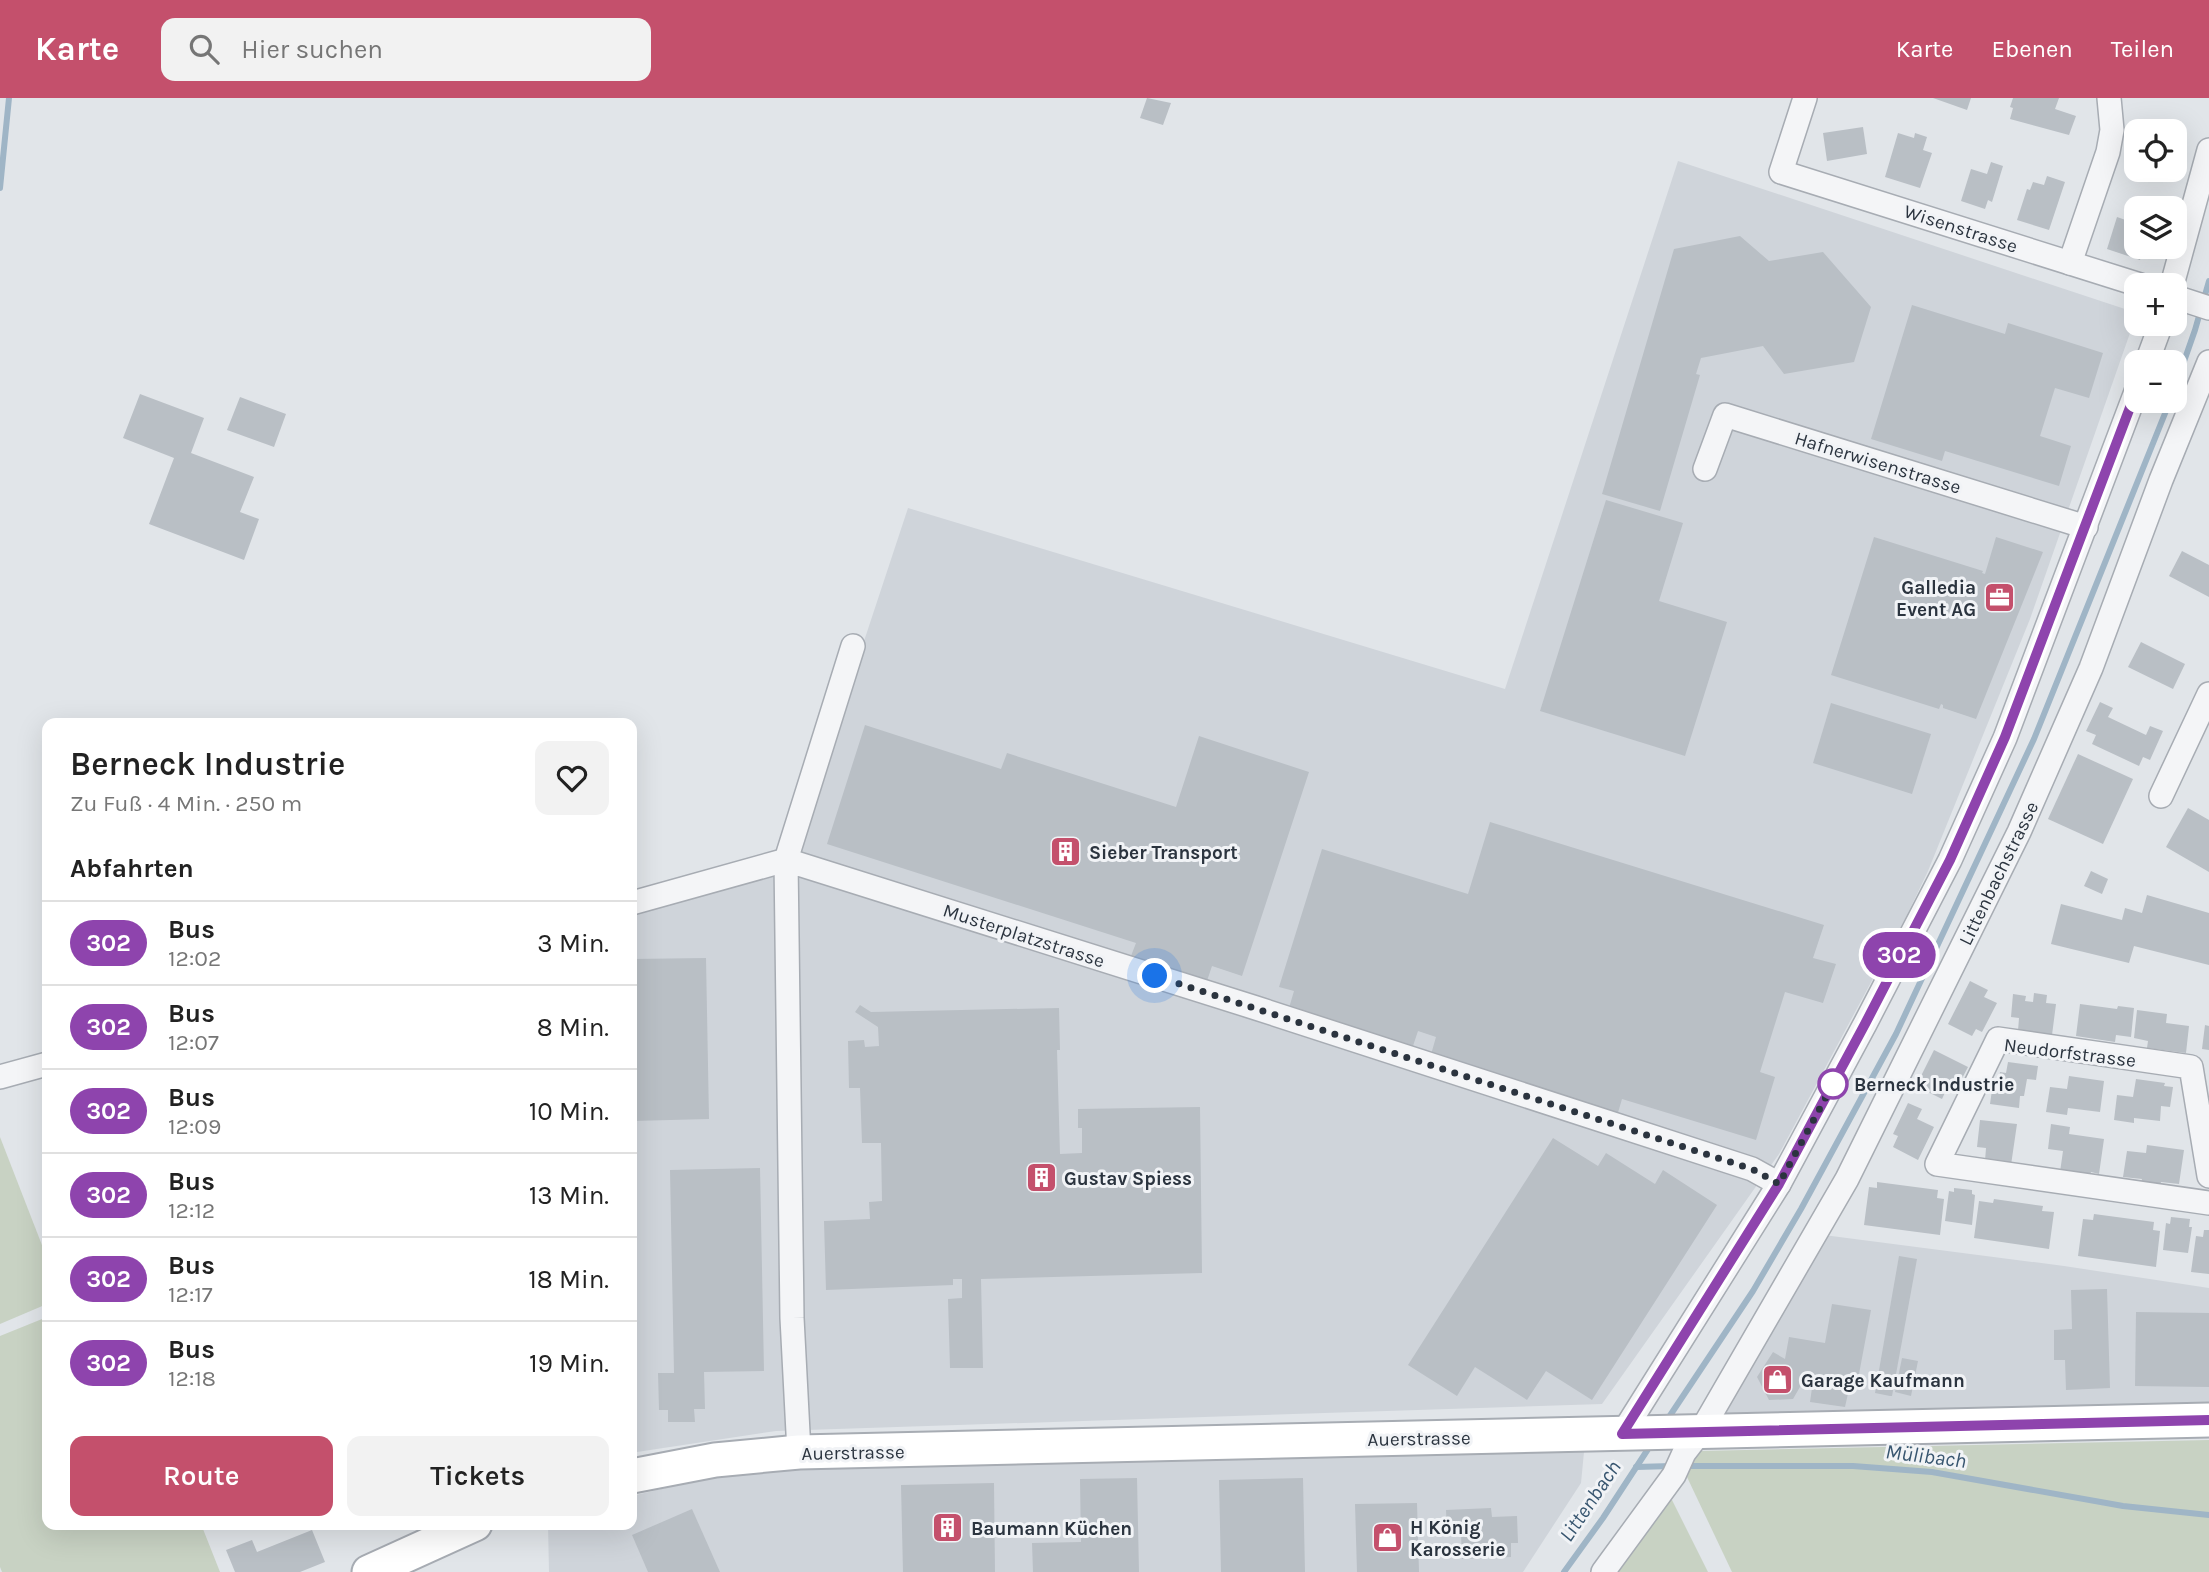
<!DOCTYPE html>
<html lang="de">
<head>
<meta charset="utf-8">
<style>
	body { margin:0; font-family:Karla,sans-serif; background:#f2f2f2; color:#222; height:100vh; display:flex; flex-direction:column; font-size:26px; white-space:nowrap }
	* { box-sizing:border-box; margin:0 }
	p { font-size:23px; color:#767676 }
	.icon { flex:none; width:38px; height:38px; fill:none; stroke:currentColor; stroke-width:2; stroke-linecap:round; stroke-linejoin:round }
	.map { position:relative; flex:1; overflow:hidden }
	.side { position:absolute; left:42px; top:620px; width:595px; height:812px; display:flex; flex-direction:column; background:#fff; border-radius:14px; box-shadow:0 7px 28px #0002 }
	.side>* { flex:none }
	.badge { padding:0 14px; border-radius:23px; font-size:24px; line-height:46px }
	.buttons { position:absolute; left:2124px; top:21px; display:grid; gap:14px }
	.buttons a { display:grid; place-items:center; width:63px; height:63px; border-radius:14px; background:#fff; box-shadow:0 7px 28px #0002; font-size:35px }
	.you { position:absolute; width:35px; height:35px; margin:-18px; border:5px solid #fff; border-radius:50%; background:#1a73e8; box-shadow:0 0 0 10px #1a73e833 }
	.map>.badge { position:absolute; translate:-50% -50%; box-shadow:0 0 0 4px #fff }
	h2 { padding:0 28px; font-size:26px; line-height:63px }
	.round { display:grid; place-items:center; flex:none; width:74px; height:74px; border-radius:14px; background:#f2f2f2 }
	.overview { display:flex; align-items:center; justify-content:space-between; height:119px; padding:0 28px }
	h1 { font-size:33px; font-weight:600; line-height:52px }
	.primary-button { display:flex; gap:14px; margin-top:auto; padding:14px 28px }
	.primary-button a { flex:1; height:80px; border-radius:14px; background:#c4506c; color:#fff; font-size:28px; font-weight:600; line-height:80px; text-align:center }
	.primary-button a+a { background:#f2f2f2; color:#222 }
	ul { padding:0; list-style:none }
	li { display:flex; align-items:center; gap:21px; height:84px; padding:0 28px; border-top:2px solid #e0e0e0 }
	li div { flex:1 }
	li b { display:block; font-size:26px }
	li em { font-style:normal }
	li .badge { min-width:77px; font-weight:700; text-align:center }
	header { display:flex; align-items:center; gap:42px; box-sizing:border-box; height:98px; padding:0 35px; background:#c4506c; color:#fff }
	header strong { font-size:33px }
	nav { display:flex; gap:38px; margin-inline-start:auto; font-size:24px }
	.search { width:490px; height:63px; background:#f2f2f2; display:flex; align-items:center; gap:18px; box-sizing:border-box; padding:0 24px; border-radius:14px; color:#767676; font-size:26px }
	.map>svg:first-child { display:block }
	.built { fill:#cfd4da }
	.green { fill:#c8d2c3 }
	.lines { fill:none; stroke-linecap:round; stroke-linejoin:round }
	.stream { stroke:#9fb5c6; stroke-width:6 }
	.building { fill:#b9bfc5 }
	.minor-casing { stroke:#a7acb3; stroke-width:26 }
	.secondary-casing { stroke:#a7acb3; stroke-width:37 }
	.minor { stroke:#f4f5f7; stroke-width:23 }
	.secondary { stroke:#fff; stroke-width:33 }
	.line-casing { stroke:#fff; stroke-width:16 }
	.line { stroke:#8e44ad; stroke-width:10 }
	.walk { stroke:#2b343f; stroke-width:7; stroke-dasharray:0 12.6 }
	.stop-dot { fill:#fff; stroke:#8e44ad; stroke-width:3.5 }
	.labels { text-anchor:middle; stroke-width:6; stroke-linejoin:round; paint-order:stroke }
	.street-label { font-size:19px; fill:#2b343f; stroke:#f1f3f6 }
	.poi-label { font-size:19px; font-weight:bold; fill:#2b343f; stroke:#f1f3f6; text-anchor:start }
	.stop-label { font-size:19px; font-weight:bold; fill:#2b343f; stroke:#f1f3f6; text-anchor:start }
	.water-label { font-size:21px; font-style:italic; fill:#385670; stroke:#f1f3f6 }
</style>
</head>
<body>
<header>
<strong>Karte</strong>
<div class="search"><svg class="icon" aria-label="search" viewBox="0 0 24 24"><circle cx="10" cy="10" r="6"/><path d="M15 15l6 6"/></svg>Hier suchen</div>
<nav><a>Karte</a><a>Ebenen</a><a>Teilen</a></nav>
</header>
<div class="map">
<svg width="2209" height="1474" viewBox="0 0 2209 1474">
	<rect width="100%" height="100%" fill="#e1e5e9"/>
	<g class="built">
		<path d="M1678,63l459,152 -107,306 -102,252 -21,44 -128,239 -177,250 -826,27 -139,21 -5,-133v-410l158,-44 118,-357 597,181z"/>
		<path d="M1816,1136l248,32 145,22v132l-508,11z"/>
		<path d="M1584,1354l-3,31 -58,89h-974l-1,-48h84v-28l71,-17 99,-10h62l63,-4z"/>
	</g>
	<g class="green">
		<path d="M0,1039l47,121v46l-47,20z"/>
		<path d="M47,1219v207h154l19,48h-218l-2,-5v-231z"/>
		<path d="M2209,1342v132h-477l-45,-95 12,-26z"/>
		<path d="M1670,1398l38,76h-95z"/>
	</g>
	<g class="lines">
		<g class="stream">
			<path d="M0,90l9,-90"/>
			<path d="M2175,289l20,-57 14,-49"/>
			<path d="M1665,1325l88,-132 48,-82 95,-175 138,-295 136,-338"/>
			<path d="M1683,1368h170l79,6 191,34 86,9"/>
			<path d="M1636,1369l36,-1"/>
			<path d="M1564,1474l39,-54 49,-75"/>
		</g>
	</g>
	<g class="building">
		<path d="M1147,0l24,5 -8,22 -23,-7z"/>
		<path d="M1933,0h38l-4,12z"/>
		<path d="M2013,0h46l-4,11 21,7 -7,19 -59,-16 3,-11 -3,-1z"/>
		<path d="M2146,24l27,9h-30z"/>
		<path d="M1863,29l4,27 -40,7 -4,-28z"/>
		<path d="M1898,35l16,5 1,-5 12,4 -4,13 9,3 -12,35 -35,-11z"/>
		<path d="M1991,64l12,4 -11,36 -4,-2 -3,9 -24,-8 10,-32 16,5z"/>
		<path d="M2047,78l18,6 -16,48 -32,-10 10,-31 3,1 3,-8 11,3z"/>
		<path d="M2117,119l20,7v23h7l-4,13 -33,-11z"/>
		<path d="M1740,138l29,25 54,-9 48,55 -17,55 -70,12 -21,-28 -62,12 -5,16 4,1 -40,136 -58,-17 72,-245z"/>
		<path d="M1912,207l93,29 3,-11 95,30 -14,45 -34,-10 -15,48 31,10 -12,40 -114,-35 -3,10 -71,-22z"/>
		<path d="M140,296l64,24 -13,35 63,24 -14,35 19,7 -15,41 -95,-36 25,-66 -51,-20z"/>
		<path d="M240,299l46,17 -12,33 -47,-17z"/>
		<path d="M1606,402l77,23 -24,78 68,21 -42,134 -145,-45z"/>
		<path d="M1874,439l109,34 -1,2 3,1 11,-37 47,15 -67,167 -33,-11v-3l-2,-1 -2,5 -108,-34z"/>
		<path d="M2182,453l27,14v32l-40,-21z"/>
		<path d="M2141,544l44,22 -12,25 -45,-22z"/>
		<path d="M2100,604l13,6 -5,9 38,18 4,-9 13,5 -13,29 -7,-3 -4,9 -47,-22 4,-9 -10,-4z"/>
		<path d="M1831,605l100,31 -19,60 -99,-31z"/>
		<path d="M865,627l136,44 6,-16 169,54 23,-71 110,36 -67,204 -30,-10 -5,15 -76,-25 5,-13 -309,-99z"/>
		<path d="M2078,656l55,25 -30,65 -55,-25z"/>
		<path d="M2188,710l21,12v52l-43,-25z"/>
		<path d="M1490,724l334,103 -11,33 23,6 -13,39 -38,-11 -25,80 15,5 -19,63 -134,-41 -5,17 -187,-58 6,-21 -18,-6 -5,15 -124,-38 5,-17 -15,-4 43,-138 146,45z"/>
		<path d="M2091,773l17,8 -6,15 -18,-8z"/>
		<path d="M2147,797l62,18v52l-75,-19 -5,17 -78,-19 10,-40 61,16 3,-12 17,5z"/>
		<path d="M706,860l3,161 -77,2v-162z"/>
		<path d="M1970,883l18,9 -4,7 13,6 -15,29 -6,-3 -4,7 -24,-12z"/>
		<path d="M2034,895l13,2 -1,8 10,1 -4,31 -34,-4 1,-13 -8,-1 2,-23 13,2 -1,5 8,1z"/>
		<path d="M2080,906l37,5 1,-3 16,2 -3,29 -15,-2 -1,7 -39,-6z"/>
		<path d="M860,907l11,7 188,-4 1,42h-3l3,104 22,-1v-25h-4v-19l122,-2 2,166 -221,6 2,89h-33l-2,-69 14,-1v-19h-9v6l-127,5 -2,-69 46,-2 -1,-17 13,-1 -1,-58h-19l-2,-55h-11l-1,-47 16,-1 1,7 14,-1 -1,-19 -23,-15z"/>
		<path d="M2137,912l30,4 -1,9 23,3 -3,27 -39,-5 1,-7 -14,-3z"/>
		<path d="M2205,927l4,1v24l-7,-1z"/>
		<path d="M1934,952l34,17 -12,23 -8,-4 -6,13 -26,-13z"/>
		<path d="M2008,964l30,4 -2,14 -9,-1 -3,17h-4l-1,12 -29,-4 3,-21 5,1 2,-12 6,1z"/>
		<path d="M2069,978l35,5 -4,31 -32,-4 -1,7 -21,-3 4,-25 17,2z"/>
		<path d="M2136,981l29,4 -1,3 9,1 -3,20 -9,-1 -1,15 -26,-3v5l-20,-3 3,-25 16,2z"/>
		<path d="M1908,1005l14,6 -5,10 17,8 -16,33 -25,-13 5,-11 -5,-2z"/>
		<path d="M1980,1022l37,4 -6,41 -26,-4 1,-13 -9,-1z"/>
		<path d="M2051,1026l19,3 -1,7 35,5 -5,35 -8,-2 -1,4 -30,-4 3,-21 -15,-2z"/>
		<path d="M1553,1040l45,28 8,-13 49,31 8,-14 54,35 -125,195 -46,-29 -19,29 -52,-33 -18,29 -49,-31z"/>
		<path d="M2147,1047l37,5 -5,34 -18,-2 -1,4 -19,-3 1,-4 -19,-2 4,-26 19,2z"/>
		<path d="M760,1070l4,203 -60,1 1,37h-11l1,13h-27v-12h-9l-1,-37h16l-4,-203z"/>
		<path d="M1877,1084l61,8 -1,8 7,1 -4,36 -76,-10 5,-38 8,1z"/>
		<path d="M1954,1090l18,2v4l3,1 -3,30 -27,-4 4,-30 5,1z"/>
		<path d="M1994,1101l49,7 -1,5 12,1 -5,37 -75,-11 5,-37 14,2z"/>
		<path d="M2094,1116l60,8 -1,8 7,1 -4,36 -78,-11 5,-37 10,1z"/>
		<path d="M2171,1119l19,2 -1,8h3l-4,26 -25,-3 3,-27 4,1z"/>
		<path d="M2204,1132h5v44l-18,-2 5,-36 7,1z"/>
		<path d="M1899,1158l18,3 -25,137h-2l-15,-3z"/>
		<path d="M2107,1191l3,99 -44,2 -1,-30h-11v-30l18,-1 -1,-39z"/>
		<path d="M1832,1206l39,6 -15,80 -7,-1 -4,18 -35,-5 3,-21 -9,-1 -11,19 -24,1 -12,-23 16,-25 12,7 4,-22 36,6z"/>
		<path d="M2136,1214l73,1v74l-74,-1z"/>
		<path d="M1902,1260l16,3 -7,35 -16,-4z"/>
		<path d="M1137,1380l2,94h-106l-1,-29 49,-1 -1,-63z"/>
		<path d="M1303,1380l2,94h-84l-2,-92z"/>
		<path d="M994,1385l1,89h-92l-2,-87z"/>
		<path d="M1417,1405l2,69h-62l-2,-68z"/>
		<path d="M1491,1410l1,9 25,-1 1,27h-7v14l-49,2 -1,-26h-14l-1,-23z"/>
		<path d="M692,1411l28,63h-72l-16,-37z"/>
		<path d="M312,1432l13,32 -25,10h-65l-9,-22 26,-10 5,12z"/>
	</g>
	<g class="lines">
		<defs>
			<g id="minor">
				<path d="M1805,0l-24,74 359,113"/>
				<path d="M2070,165l38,-111 4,-22 -3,-32"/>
				<path d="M2172,187l37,-135"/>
				<path d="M2175,199l34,11"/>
				<path d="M2147,264l14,-38"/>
				<path d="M1705,371l20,-54 361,112"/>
				<path d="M2161,698l48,-102"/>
				<path d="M632,805l154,-43 67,-214"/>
				<path d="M0,979l47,-13"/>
				<path d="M2209,1078l-18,-109 -193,-28 -61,125 272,39"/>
				<path d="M1622,1336l157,-250 86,-160 85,-164 55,-122 132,-349"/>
				<path d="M799,1354l-7,-134 -6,-458 470,148 496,161 27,15"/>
				<path d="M1603,1474l71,-97 10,-22 17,-22 146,-252 172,-347 72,-164 70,-188 48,-118"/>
			</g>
			<g id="secondary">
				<path d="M632,1378l83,-16 84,-8 1410,-32"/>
				<path d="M369,1474l106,-48"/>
			</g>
		</defs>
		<use href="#minor" class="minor-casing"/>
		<use href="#secondary" class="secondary-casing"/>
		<use href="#minor" class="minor"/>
		<use href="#secondary" class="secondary"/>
	</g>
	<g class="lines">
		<defs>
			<path id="line" d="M2137,291l-132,348 -55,123 -85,164 -86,160 -157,250 587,-14"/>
		</defs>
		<use href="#line" class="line-casing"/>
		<use href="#line" class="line"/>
		<path class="walk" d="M1155,878l597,193 27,15 54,-100"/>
	</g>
	<defs>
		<symbol id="office-square" viewBox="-11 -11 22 22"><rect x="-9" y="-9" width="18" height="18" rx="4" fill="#c4506c" stroke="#f1f3f6"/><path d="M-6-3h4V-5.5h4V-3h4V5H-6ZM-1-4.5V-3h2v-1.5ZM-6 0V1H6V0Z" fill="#fff"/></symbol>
		<symbol id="building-square" viewBox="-11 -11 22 22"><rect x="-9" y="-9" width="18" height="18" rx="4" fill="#c4506c" stroke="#f1f3f6"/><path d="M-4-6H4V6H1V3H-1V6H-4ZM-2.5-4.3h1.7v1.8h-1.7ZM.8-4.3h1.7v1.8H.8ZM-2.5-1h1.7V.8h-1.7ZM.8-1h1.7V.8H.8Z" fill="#fff"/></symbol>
		<symbol id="shop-square" viewBox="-11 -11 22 22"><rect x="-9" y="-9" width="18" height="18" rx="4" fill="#c4506c" stroke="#f1f3f6"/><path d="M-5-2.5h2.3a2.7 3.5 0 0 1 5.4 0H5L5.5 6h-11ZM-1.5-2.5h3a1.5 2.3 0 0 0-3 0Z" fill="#fff"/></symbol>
	</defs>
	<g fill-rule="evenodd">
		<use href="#office-square" x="1982" y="482" width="35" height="35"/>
		<use href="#building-square" x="1048" y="736" width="35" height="35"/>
		<use href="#building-square" x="1024" y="1062" width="35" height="35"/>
		<use href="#shop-square" x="1760" y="1264" width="35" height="35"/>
		<use href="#building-square" x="930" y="1412" width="35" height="35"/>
		<use href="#shop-square" x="1370" y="1422" width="35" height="35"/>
	</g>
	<circle class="stop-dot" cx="1833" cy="986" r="14"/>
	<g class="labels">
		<g class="street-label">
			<text transform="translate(1961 130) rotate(18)" y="7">Wisenstrasse</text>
			<text transform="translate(1878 364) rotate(17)" y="7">Hafnerwisenstrasse</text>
			<text transform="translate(1998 775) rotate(-64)" y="7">Littenbachstrasse</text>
			<text transform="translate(1024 837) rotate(18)" y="7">Musterplatzstrasse</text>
			<text transform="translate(2070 954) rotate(7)" y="7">Neudorfstrasse</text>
			<text transform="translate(1419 1340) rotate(-1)" y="7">Auerstrasse</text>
			<text transform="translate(853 1354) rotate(-1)" y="7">Auerstrasse</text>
		</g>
		<g class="poi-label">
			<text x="1976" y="496" text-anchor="end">Galledia<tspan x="1976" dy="22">Event AG</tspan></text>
			<text x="1089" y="761">Sieber Transport</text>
			<text x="1064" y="1087">Gustav Spiess</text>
			<text x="1801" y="1289">Garage Kaufmann</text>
			<text x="1410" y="1436">H König<tspan x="1410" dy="22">Karosserie</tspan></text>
			<text x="971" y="1437">Baumann Küchen</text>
		</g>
		<g class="stop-label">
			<text x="1854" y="993">Berneck Industrie</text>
		</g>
		<g class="water-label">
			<text transform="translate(1926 1358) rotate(7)" y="7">Mülibach</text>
			<text transform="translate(1590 1403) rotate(-56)" y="7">Littenbach</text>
		</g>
	</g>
</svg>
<div class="buttons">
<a><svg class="icon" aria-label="locate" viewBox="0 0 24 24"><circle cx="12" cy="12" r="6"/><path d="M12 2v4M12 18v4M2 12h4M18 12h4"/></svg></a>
<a><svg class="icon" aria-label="layers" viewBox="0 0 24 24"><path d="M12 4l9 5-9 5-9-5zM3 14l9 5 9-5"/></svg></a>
<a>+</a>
<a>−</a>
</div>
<div class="you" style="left:1155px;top:878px"></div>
<b class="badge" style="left:1899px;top:857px;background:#8e44ad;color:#fff">302</b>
<section class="side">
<div class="overview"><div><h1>Berneck Industrie</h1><p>Zu Fuß · 4 Min. · 250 m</p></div><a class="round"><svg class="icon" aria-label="heart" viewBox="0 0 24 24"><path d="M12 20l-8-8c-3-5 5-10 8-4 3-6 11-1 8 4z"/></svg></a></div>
<h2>Abfahrten</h2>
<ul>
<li><span class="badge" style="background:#8e44ad;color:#fff">302</span><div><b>Bus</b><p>12:02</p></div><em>3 Min.</em></li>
<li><span class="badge" style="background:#8e44ad;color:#fff">302</span><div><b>Bus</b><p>12:07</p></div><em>8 Min.</em></li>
<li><span class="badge" style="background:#8e44ad;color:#fff">302</span><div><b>Bus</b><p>12:09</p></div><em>10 Min.</em></li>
<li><span class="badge" style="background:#8e44ad;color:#fff">302</span><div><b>Bus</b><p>12:12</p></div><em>13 Min.</em></li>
<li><span class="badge" style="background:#8e44ad;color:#fff">302</span><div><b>Bus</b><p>12:17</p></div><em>18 Min.</em></li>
<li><span class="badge" style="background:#8e44ad;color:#fff">302</span><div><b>Bus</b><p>12:18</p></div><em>19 Min.</em></li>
</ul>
<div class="primary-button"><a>Route</a><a>Tickets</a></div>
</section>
</div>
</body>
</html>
